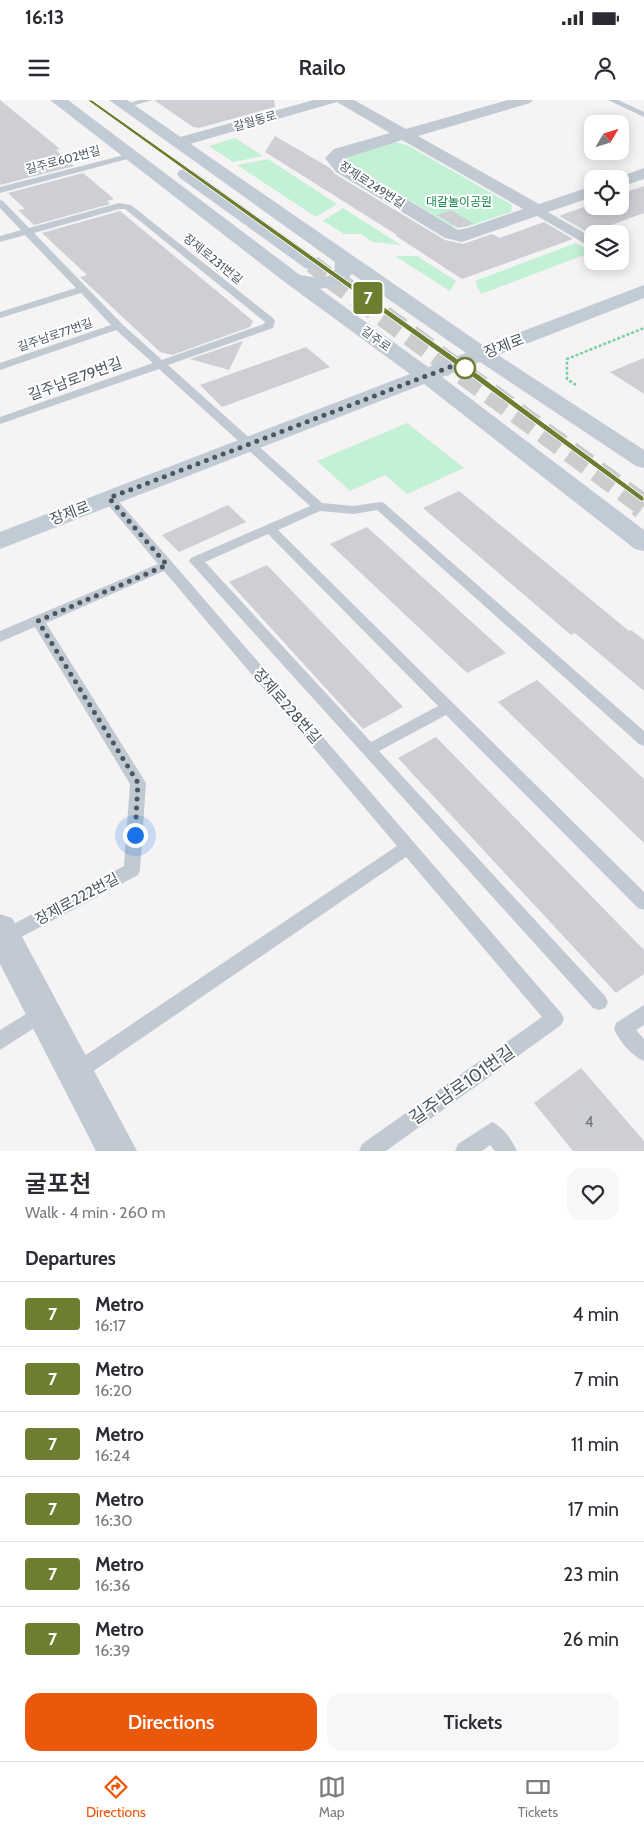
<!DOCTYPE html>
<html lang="en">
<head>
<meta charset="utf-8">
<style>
	body { margin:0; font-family:Cabin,"Noto Sans KR",sans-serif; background:#f7f7f7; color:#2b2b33; height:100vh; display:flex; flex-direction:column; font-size:19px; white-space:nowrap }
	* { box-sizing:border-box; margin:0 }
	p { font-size:16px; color:#7c7c81 }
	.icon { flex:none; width:28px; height:28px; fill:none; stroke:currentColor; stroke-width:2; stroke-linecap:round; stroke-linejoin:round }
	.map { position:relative; height:1051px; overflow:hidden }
	.details { display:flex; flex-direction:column; background:#fff; flex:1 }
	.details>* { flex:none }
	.badge { padding:0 10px; border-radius:4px; font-size:18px; line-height:32px }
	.needle { width:32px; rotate:52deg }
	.controls { position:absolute; left:584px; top:15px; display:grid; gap:10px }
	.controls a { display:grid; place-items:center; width:45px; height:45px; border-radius:10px; background:#fff; box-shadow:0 2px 12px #0003; font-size:25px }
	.you { position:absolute; width:25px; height:25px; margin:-12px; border:4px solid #fff; border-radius:50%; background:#1a73e8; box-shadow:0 0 0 8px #1a73e833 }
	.map>.badge { position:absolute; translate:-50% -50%; box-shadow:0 0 0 2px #fff }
	h2 { padding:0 25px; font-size:19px; line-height:45px }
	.round { display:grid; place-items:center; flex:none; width:52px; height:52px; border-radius:15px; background:#f7f7f7 }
	.head { display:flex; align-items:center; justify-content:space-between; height:85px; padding:0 25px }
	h1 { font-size:24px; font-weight:600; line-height:38px }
	.action { display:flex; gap:10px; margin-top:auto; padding:10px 25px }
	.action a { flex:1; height:58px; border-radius:15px; background:#ea580c; color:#fff; font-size:20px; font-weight:600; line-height:58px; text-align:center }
	.action a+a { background:#f7f7f7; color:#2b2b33 }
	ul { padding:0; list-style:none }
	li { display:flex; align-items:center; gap:15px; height:65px; padding:0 25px; border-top:1px solid #e1e1e2 }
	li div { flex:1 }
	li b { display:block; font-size:19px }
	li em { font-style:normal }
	li .badge { min-width:55px; font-weight:700; text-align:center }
	.status { display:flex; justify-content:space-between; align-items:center; height:35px; padding:0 25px; background:#fff; direction:ltr }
	.status svg { height:14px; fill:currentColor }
	header { display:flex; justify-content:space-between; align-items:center; height:65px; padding:0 25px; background:#fff; font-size:22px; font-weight:600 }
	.menu { display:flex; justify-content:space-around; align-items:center; height:70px; border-top:1px solid #e1e1e2; background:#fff; font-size:14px; color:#7c7c81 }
	.menu a { display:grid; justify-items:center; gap:2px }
	.menu .current { color:#ea580c }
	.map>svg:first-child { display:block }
	.green { fill:#c3f1d5 }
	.building { fill:#cdcfd5 }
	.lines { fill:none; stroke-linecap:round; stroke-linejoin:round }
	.secondary-tunnel-far2 { stroke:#caccce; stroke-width:18; stroke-dasharray:18 9; stroke-linecap:butt }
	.secondary-tunnel-far1 { stroke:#caccce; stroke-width:22; stroke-dasharray:22 11; stroke-linecap:butt }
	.secondary-tunnel { stroke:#caccce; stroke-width:28; stroke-dasharray:28 14; stroke-linecap:butt }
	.path { stroke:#7ad0a6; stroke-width:2.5; stroke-dasharray:3 2; stroke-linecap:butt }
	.service { fill:#c1cad2; fill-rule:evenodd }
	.pedestrian { fill:#c1cad2; fill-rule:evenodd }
	.minor { fill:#c1cad2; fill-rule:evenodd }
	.secondary { fill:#c1cbd6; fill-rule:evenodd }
	.line { fill:#6e7e31; stroke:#fff }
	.walk { stroke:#4a5661; stroke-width:5; stroke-dasharray:0 9 }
	.stop-dot { fill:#fff; stroke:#6e7e31; stroke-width:2.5 }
	.labels { text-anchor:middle; stroke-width:4; stroke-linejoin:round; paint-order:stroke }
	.far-street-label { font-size:12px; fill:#4a5661; stroke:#fff }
	.far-park-label { font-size:12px; fill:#17864f; stroke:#fff }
	.street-label { font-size:15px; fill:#4a5661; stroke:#fff }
	.near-number-label { font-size:15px; fill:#6b747e }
	.near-street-label { font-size:18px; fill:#4a5661; stroke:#fff }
</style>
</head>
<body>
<div class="status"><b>16:13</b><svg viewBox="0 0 49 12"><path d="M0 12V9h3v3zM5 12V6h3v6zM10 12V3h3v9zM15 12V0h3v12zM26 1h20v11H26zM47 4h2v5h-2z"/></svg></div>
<header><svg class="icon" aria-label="menu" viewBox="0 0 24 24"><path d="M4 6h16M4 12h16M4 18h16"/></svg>Railo<svg class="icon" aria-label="person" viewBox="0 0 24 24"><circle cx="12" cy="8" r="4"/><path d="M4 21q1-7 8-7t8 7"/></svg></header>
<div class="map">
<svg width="644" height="1051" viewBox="0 0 644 1051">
	<rect width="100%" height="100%" fill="#f5f3f3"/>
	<g class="green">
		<path d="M235,38l28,18 -30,6 -24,-16z"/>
		<path d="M394,42l13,3 105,60 -1,7 -45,15 -14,-1 -106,-65 5,-7z"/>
		<path d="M268,59l69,45 -21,13 -79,-52z"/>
		<path d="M343,108l58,37 -28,-3 -12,-8h-17l-21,-13z"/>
		<path d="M576,143l16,9 -111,42 -6,-13z"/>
		<path d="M395,156h22l39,25 -6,10z"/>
		<path d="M407,323l57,45 -57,26 -22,-19 -35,16 -33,-30z"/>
	</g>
	<g class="building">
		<path d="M0,0l60,49 -4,1 18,16 -74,19z"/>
		<path d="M154,0h120l1,7 -76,21 -6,-1z"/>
		<path d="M275,36l55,32 5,6 110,66 18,4 29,-10 8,4 44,-16 29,17 -111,40 -66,-43 1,-1 -132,-83z"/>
		<path d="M83,73l31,26 -7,2 3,3 -76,21 -16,-15 7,-1 -17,-16z"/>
		<path d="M644,86v27l-55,20 -30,-17 33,-12v2h28v-12z"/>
		<path d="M451,110l23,14 -16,4 -21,-13z"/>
		<path d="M120,111l133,110 -3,6 -78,28 -12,-3 -80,-75 7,-2 -45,-42z"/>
		<path d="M243,241l-14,29 -39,-11z"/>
		<path d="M306,247l24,20 -108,40 -22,-22z"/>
		<path d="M644,258v36l-34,-22z"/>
		<path d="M459,391l170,140 2,-1 13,10v51l-69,-58 -4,2 -148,-127z"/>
		<path d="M228,405l18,17 -67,30 -17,-17z"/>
		<path d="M367,427l139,126 -39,20 -137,-129z"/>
		<path d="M267,465l136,142 -40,22 -134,-147z"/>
		<path d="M537,580l107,99v64l-146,-141z"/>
		<path d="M436,637l208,213v24l-28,19 -218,-235z"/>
		<path d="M581,968l63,73v10h-71l-39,-48z"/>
	</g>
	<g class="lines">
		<path class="secondary-tunnel-far2" d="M312,164l20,15"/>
		<path class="secondary-tunnel-far1" d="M330,177l312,227"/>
		<path class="secondary-tunnel" d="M640,403l4,3"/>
		<path class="path" d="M576,285l-9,-6v-20l77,-31"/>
		<g class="service">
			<path d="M139,0h13l-27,8 -4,-2z"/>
			<path d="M608,0h10l26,12v5z"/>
			<path d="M132,53h3v4l-135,36v-6z"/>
			<path d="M0,100l3,1 26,27 90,-25 12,2 143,114 1,2 -2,7 -105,37 154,138 32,3 26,-4 4,1 260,228v15l-5,-2 -262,-234 -23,4 -34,-3 -42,19 366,362v18l-6,-2 -192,-193 -67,36 226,245 3,6 -3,6 -6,2 -6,-2 -404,-447 2,-3 119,-52 -151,-137 -159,55v-7l153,-54 -37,-33 -116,40v-7l111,-38 -30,-32 -81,25v-6l76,-24 -51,-53 -25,7v-6l21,-6 -21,-22zM119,109h6l140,113 -1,2 -102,36 -40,-36 -88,-91zM268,434l170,172 -67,36 -166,-180z"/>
			<path d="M109,394l4,1 59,67 389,451 3,6 -3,6 -175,126h-27l3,-7 180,-127 -136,-160 -324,222 -7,3 -7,-3 -2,-6 2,-6 329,-221 -233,-275 -118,52 100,160 -6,87 -2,5 -128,68 -6,3 -4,-2v-13l124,-65 6,-82 -95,-157 -35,15v-11l158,-67 -53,-63 -2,-3z"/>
			<path d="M44,903l6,3 3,6 -3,6 -50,32v-20z"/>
			<path d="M644,905v20l-8,5 8,9v22c-12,-5 -25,-20 -30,-32l2,-6z"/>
			<path d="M492,1022c11,5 20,18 25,29h-22l-5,-6 -8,6h-27l3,-7z"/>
		</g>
		<path class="pedestrian" d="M537,106l55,31v9l-5,-1 -55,-32 -2,-3z"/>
		<g class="minor">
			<path d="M314,0h40l52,29 102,-29h25l-3,3 -112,33 121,68 53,-18v11l-130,45 -17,-4 -109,-66 -11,-14 9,-9 56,-16 -53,-31 -158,45 -6,-2 -2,-3 2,-3zM402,40l121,69 -55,19 -10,2 -110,-66 -5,-5z"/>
			<path d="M644,68v11l-24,8v-8h-6z"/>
			<path d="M0,814l12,4 125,233h-41l-96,-187z"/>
		</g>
		<g class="secondary">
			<path d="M50,0h18l232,175c11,2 24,5 34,-2l1,-11 -226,-162h18l357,246 160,-61v13l-146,57 146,95v18l-8,-2 -156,-104 -38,15 202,153v21l-9,-2 -211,-165 -424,165v-17l410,-158 -124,-91zM352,174l114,79 -38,14 -108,-78 23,-5z"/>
			<path d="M186,69l6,1 127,90 3,4 -3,4 -7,2 -7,-2 -125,-90 -3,-4 3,-4z"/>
		</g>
	</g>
	<path class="line" d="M87,0h5l374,265 178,132v4h-3l-181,-133z"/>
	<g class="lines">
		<path class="walk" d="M135,735l3,-52 -100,-162 129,-56 -58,-67 359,-138 -3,8"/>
	</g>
	<circle class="stop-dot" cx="465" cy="268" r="10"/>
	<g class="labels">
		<g class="far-street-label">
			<text transform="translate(255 21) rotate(-16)" y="4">갈월동로</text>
			<text transform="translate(63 60) rotate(-15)" y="4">길주로602번길</text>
			<text transform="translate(372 85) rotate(33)" y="4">장제로249번길</text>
			<text transform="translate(213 159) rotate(39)" y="4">장제로231번길</text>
			<text transform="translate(55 235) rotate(-19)" y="4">길주남로77번길</text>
			<text transform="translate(376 239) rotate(36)" y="4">길주로</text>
		</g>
		<g class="far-park-label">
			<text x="459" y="106">대갈놀이공원</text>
		</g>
		<g class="street-label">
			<text transform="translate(504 246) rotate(-21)" y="5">장제로</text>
			<text transform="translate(75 279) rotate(-20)" y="5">길주남로79번길</text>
			<text transform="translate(70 413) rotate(-21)" y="5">장제로</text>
			<text transform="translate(287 606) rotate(49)" y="5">장제로228번길</text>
			<text transform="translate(77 799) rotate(-28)" y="5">장제로222번길</text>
		</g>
		<g class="near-number-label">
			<text x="589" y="1027">4</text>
		</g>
		<g class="near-street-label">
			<text transform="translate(462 985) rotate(-35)" y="6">길주남로101번길</text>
		</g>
	</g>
</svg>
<div class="controls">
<a><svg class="needle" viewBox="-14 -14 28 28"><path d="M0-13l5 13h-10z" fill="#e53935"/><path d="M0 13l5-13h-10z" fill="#7c7c81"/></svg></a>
<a><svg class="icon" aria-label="locate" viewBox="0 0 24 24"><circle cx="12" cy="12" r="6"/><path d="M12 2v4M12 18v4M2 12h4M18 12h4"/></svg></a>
<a><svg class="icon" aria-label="layers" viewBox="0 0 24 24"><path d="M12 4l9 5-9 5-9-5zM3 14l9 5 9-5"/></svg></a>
</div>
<div class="you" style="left:135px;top:735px"></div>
<b class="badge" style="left:368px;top:198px;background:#6e7e31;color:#fff">7</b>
</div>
<section class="details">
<div class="head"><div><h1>굴포천</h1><p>Walk · 4 min · 260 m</p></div><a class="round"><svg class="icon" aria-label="heart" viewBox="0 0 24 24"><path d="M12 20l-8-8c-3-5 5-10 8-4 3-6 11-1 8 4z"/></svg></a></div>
<h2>Departures</h2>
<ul>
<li><span class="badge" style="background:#6e7e31;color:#fff">7</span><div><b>Metro</b><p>16:17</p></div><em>4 min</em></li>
<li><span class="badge" style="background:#6e7e31;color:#fff">7</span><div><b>Metro</b><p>16:20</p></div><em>7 min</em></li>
<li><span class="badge" style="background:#6e7e31;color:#fff">7</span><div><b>Metro</b><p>16:24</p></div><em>11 min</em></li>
<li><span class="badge" style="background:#6e7e31;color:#fff">7</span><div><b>Metro</b><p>16:30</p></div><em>17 min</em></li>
<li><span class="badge" style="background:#6e7e31;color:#fff">7</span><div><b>Metro</b><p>16:36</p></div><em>23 min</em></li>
<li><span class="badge" style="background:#6e7e31;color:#fff">7</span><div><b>Metro</b><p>16:39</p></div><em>26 min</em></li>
</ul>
<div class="action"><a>Directions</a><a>Tickets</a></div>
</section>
<nav class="menu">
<a class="current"><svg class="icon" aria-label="directions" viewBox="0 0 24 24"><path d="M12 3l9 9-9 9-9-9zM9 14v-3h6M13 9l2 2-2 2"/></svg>Directions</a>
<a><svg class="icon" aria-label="map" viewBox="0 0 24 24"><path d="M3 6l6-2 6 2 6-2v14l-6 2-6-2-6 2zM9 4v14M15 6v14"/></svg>Map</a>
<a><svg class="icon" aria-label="tickets" viewBox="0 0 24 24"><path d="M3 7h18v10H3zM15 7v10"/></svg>Tickets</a>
</nav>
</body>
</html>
